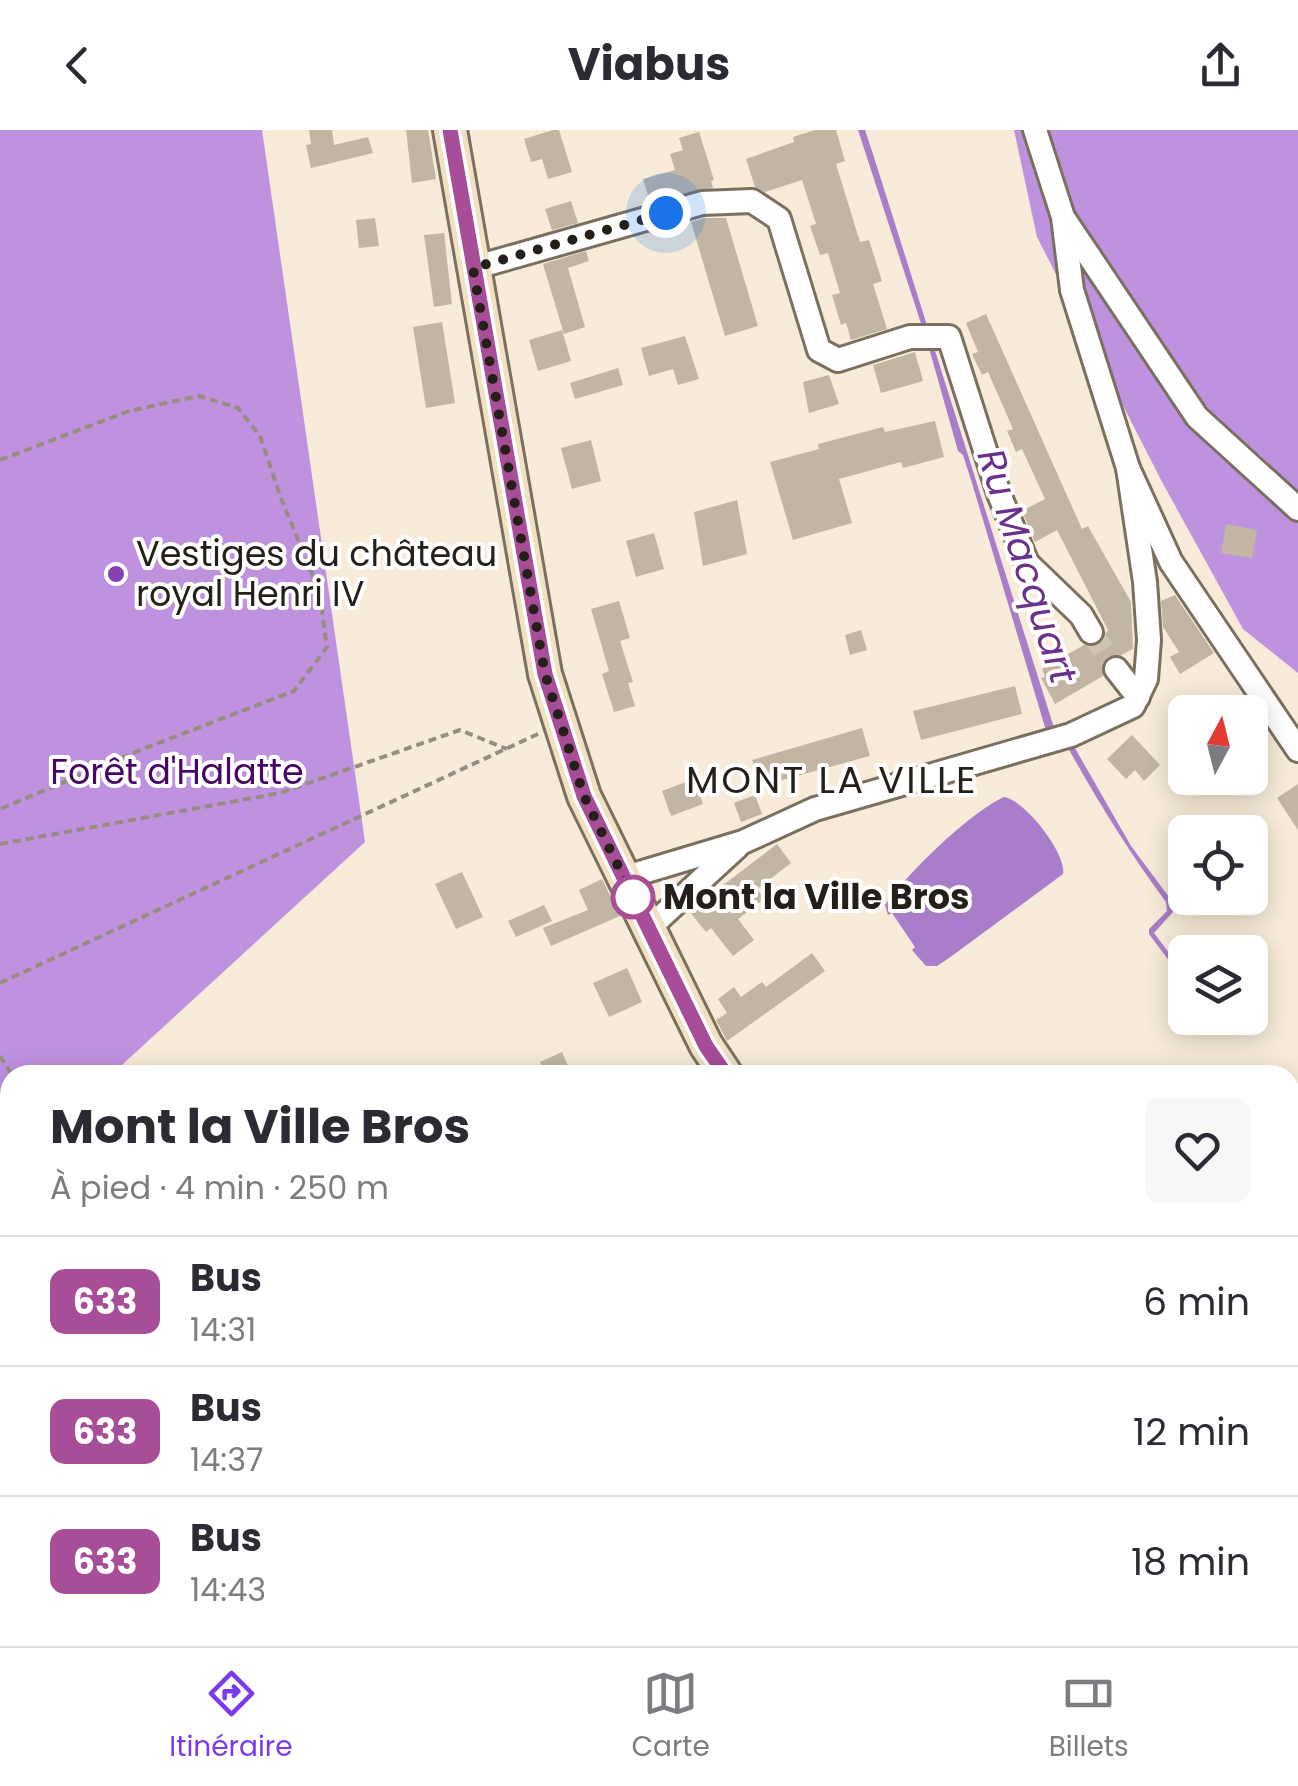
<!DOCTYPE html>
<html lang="fr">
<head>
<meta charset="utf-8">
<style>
	body { margin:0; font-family:Poppins,sans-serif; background:#f7f7f7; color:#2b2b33; height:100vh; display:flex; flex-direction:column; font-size:38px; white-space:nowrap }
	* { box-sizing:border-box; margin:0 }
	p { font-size:32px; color:#7c7c81 }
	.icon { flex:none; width:55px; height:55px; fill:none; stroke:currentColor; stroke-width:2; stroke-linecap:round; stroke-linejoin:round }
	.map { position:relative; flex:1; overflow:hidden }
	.details { position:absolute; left:0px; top:935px; width:1300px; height:582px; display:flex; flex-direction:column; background:#fff; border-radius:30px 30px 0 0; box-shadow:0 5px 25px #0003 }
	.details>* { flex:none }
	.badge { padding:0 20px; border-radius:15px; font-size:35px; line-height:65px }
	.needle { width:65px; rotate:7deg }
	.tools { position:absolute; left:1168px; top:565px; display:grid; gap:20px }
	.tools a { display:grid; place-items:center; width:100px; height:100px; border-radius:15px; background:#fff; box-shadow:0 5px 25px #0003; font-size:50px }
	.you { position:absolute; width:50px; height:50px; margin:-25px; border:8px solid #fff; border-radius:50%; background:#1a73e8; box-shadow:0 0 0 15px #1a73e833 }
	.map>.badge { position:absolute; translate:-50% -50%; box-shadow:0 0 0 5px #fff }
	.round { display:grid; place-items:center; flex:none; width:105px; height:105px; border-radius:15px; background:#f7f7f7 }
	.headline { display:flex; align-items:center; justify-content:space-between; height:170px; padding:0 50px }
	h1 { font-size:48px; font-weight:700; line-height:75px }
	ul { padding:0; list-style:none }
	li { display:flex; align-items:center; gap:30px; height:130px; padding:0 50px; border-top:2px solid #e1e1e2 }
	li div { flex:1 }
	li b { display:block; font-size:38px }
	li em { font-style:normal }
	li .badge { min-width:110px; font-weight:700; text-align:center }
	header { display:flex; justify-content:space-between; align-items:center; height:130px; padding:0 50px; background:#fff; font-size:45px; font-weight:700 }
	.tab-bar { display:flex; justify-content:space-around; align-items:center; height:140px; border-top:2px solid #e1e1e2; background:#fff; font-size:28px; color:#7c7c81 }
	.tab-bar a { display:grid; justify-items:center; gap:5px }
	.tab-bar .on { color:#7c3aed }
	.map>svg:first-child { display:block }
	.forest { fill:#bf92e0 }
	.water { fill:#a97dc9 }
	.building { fill:#c2b5a4 }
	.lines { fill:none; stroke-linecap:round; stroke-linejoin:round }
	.street-tunnel { stroke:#cec2b3; stroke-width:22; stroke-dasharray:22 11; stroke-linecap:butt }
	.street-casing { stroke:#7b7060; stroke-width:28 }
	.secondary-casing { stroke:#7b7060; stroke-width:38 }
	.path { stroke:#968d80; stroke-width:4; stroke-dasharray:8 5; stroke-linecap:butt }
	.street { stroke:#fff; stroke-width:22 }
	.secondary { stroke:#f1e0c1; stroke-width:32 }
	.line-casing { stroke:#fff; stroke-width:22 }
	.line { stroke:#a84d97; stroke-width:15 }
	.walk { stroke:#241f19; stroke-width:10; stroke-dasharray:0 18 }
	.poi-dot { fill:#8841b4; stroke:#fff; stroke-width:4 }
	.stop-dot { fill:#fff; stroke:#a84d97; stroke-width:5 }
	.labels { text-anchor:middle; stroke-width:8; stroke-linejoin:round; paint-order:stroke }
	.poi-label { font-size:35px; fill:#241f19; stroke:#fff; text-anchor:start }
	.park-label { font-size:35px; fill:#470567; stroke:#fff }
	.stop-label { font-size:35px; font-weight:bold; fill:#241f19; stroke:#fff; text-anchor:start }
	.water-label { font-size:38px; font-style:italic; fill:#6a318d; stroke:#fff }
	.neighbourhood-label { font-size:38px; letter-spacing:2.5px; fill:#241f19; stroke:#fff }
</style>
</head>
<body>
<header><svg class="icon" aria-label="back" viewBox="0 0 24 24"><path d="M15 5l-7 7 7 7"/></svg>Viabus<svg class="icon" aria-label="share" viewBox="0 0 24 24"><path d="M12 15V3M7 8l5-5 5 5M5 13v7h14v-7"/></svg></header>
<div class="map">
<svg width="1298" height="1516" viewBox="0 0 1298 1516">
	<rect width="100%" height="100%" fill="#f8ebd9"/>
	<g class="forest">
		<path d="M0,0h262l103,712 -254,233h-101v31l-10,-13z"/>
		<path d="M1014,0h284v543l-55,-44 -82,-149 -124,-243z"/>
		<path d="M10,1065v443h127l1,8h-138v-443z"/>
	</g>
	<g class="water">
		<path d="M858,0h7l8,24 183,580h-9l-75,-251 -9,-28 -5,-4 -29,-103z"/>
		<path d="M1072,613l59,103 41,55 1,11 -19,21 31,41v8l-36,-48v-5l18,-18 -1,-9c-37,-50 -69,-102 -99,-156z"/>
		<path d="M1004,667c21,3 63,57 59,77l-114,84 -12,8h-11l-14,-16 3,-3 -23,-34 -4,2 -3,-10c23,-32 84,-92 119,-108z"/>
		<path d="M1,962l9,14v89l-10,8z"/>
	</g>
	<g class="building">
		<path d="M309,0h23l2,15 34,-8 5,16 -62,15 -5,-23 5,-1z"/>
		<path d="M406,0h22l8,49 -24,4z"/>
		<path d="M553,0h6l13,42 -24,7 -6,-20 -11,3 -7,-23z"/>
		<path d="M815,0h21l9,31 -9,3 24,78 9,-2 13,41 -9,3 14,45 -36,11 -5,-17 -5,2 -9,-30 8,-2 -12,-40 -8,2 -10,-29 6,-2 -14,-44 -37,12 -10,-5 -9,-28 48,-17 -1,-5z"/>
		<path d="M699,2l15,48 -3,1 2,7 -63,14 -7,-23 32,-9 -5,-16 13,-4 -4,-12z"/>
		<path d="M571,71l7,22 -26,7 -7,-21z"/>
		<path d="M375,88l4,28 -20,2 -3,-28z"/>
		<path d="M704,88h22l32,108 -33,10 -34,-114z"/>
		<path d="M444,103l8,71 -18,3 -10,-72z"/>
		<path d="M586,121l3,10 -21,7 17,59 -21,7 -21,-70z"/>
		<path d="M986,184l96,215 6,-3 43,76 2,47 -12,6 -13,2 -6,7 1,12 -48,28 -14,-26 4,-1 -3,-8 42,-24 15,-1 9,-14 -51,-100 -22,12 -13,-31 23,-12 -23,-50 -6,3 -9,-21 6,-2 -25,-57 -6,3 -10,-21 6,-2 -12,-29z"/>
		<path d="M442,192l13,81 -29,5 -13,-81z"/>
		<path d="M562,200l9,31 -33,10 -9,-31z"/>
		<path d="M685,206l14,43 -21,6 -5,-16 -24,7 -8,-28z"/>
		<path d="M915,222l8,29 -42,12 -8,-28z"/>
		<path d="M618,238l5,17 -48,14 -5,-16z"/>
		<path d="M829,245l10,29 -30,9 -6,-31z"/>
		<path d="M935,291l9,36 -41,11 -2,-6 -62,17 13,44 -59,17 -23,-78 49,-13 -1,-5 65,-17 2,5z"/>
		<path d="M591,310l10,41 -29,8 -11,-41z"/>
		<path d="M737,370l10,54 -44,12 -9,-54z"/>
		<path d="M1226,394l31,6 -5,28 -31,-5z"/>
		<path d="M654,403l10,36 -28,8 -10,-36z"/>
		<path d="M1175,465l39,58 -34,21 -10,-17 9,-5 -16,-25 -2,-26z"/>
		<path d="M619,471l11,37 -10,3 13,41 -5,1 7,23 -21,6 -12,-38 7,-3 -18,-62z"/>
		<path d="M861,500l6,20 -17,5 -5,-20z"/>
		<path d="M1015,556l7,28 -101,26 -8,-29z"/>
		<path d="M862,598l8,28 -110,30 -8,-26z"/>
		<path d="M1132,605l28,30 -16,16 -9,-11 -9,9 -19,-20z"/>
		<path d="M694,649l9,25 -32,12 -9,-25z"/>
		<path d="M1298,654v46l-21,-32z"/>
		<path d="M755,665l7,19 -21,8 -7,-19z"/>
		<path d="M777,714l14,19 -34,26 7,10 -26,20 16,21 -21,16 -22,-28 -5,4 -17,-21z"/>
		<path d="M462,742l21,45 -27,12 -21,-45z"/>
		<path d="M602,749l18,37 -69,30 -8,-18 45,-18 -9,-20z"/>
		<path d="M544,775l8,16 -36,16 -8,-16z"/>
		<path d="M812,823l13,18 -98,70 -11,-21 11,-7 -9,-14 16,-12 7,10 21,-15 4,5z"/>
		<path d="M627,838l15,34 -33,15 -16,-34z"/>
		<path d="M562,922l10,23h-27l-5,-13z"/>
	</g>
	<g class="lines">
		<path class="street-tunnel" d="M1091,502l25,37"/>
		<defs>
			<g id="street">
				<path d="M1035,0l28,87 9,73 56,178 43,94 127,188"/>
				<path d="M1065,90l132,197 101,92"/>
				<path d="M473,138l229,-65 50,-2 27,18 40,131 19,10 72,-23h39l50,157 28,69 54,52 10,17"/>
				<path d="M1116,539l22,28"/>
				<path d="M623,748l120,-36 72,-33 256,-74 62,-29 13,-27 3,-39 -4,-58 -17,-114"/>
				<path d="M648,799l89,-82"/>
				<path d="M351,1516l3,-8"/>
			</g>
			<g id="secondary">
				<path d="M450,0l95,544 39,122 122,249 20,30"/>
				<path d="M1290,1299l8,4"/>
			</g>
		</defs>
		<use href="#street" class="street-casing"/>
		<use href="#secondary" class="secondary-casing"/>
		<g class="path">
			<path d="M0,330l129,-49 70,-15 39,12 22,28 21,62 38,93 8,56 -33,44 -151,58 -143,60"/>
			<path d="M0,714l280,-51 180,-63 47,19"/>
			<path d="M0,853l538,-249"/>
			<path d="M0,926l12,19"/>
			<path d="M0,1110l10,-8"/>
		</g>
		<use href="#street" class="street"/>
		<use href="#secondary" class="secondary"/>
	</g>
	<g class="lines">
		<defs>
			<path id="line" d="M450,0l95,544 39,122 122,250 20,29"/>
		</defs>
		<use href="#line" class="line-casing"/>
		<use href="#line" class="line"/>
		<path class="walk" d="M633,767l-49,-101 -39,-122 -72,-406 193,-55"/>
	</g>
	<circle class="poi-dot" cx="116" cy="444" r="10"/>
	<circle class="stop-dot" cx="633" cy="767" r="20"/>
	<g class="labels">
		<g class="poi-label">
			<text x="136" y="436">Vestiges du château<tspan x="136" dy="40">royal Henri IV</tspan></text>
		</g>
		<g class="park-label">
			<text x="177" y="654">Forêt d'Halatte</text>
		</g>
		<g class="stop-label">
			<text x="663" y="779">Mont la Ville Bros</text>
		</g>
		<g class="water-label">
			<text transform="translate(1027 436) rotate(72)" y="13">Ru Macquart</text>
		</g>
		<g class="neighbourhood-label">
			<text x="832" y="663">MONT LA VILLE</text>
		</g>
	</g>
</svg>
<div class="tools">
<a><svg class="needle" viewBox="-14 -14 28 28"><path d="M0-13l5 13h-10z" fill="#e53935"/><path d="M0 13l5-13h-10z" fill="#7c7c81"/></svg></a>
<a><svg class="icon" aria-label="locate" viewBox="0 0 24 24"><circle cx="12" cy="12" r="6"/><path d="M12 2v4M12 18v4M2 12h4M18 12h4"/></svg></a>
<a><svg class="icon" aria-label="layers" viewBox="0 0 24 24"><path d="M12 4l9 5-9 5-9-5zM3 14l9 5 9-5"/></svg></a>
</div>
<div class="you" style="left:666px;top:83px"></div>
<section class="details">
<div class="headline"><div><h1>Mont la Ville Bros</h1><p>À pied · 4 min · 250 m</p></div><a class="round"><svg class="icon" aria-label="heart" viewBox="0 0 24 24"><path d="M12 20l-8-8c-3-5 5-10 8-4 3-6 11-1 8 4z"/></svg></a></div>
<ul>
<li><span class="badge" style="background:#a84d97;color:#fff">633</span><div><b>Bus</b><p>14:31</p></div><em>6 min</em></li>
<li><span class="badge" style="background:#a84d97;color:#fff">633</span><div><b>Bus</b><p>14:37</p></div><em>12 min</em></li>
<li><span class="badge" style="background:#a84d97;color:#fff">633</span><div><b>Bus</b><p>14:43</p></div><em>18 min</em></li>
</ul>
</section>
</div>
<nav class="tab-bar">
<a class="on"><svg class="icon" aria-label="directions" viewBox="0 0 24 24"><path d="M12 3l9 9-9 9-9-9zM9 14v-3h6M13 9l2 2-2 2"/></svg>Itinéraire</a>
<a><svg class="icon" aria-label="map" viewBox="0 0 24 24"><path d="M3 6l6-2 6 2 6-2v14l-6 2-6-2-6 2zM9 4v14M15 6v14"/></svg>Carte</a>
<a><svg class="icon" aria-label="tickets" viewBox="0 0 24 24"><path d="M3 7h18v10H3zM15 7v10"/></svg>Billets</a>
</nav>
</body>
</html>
